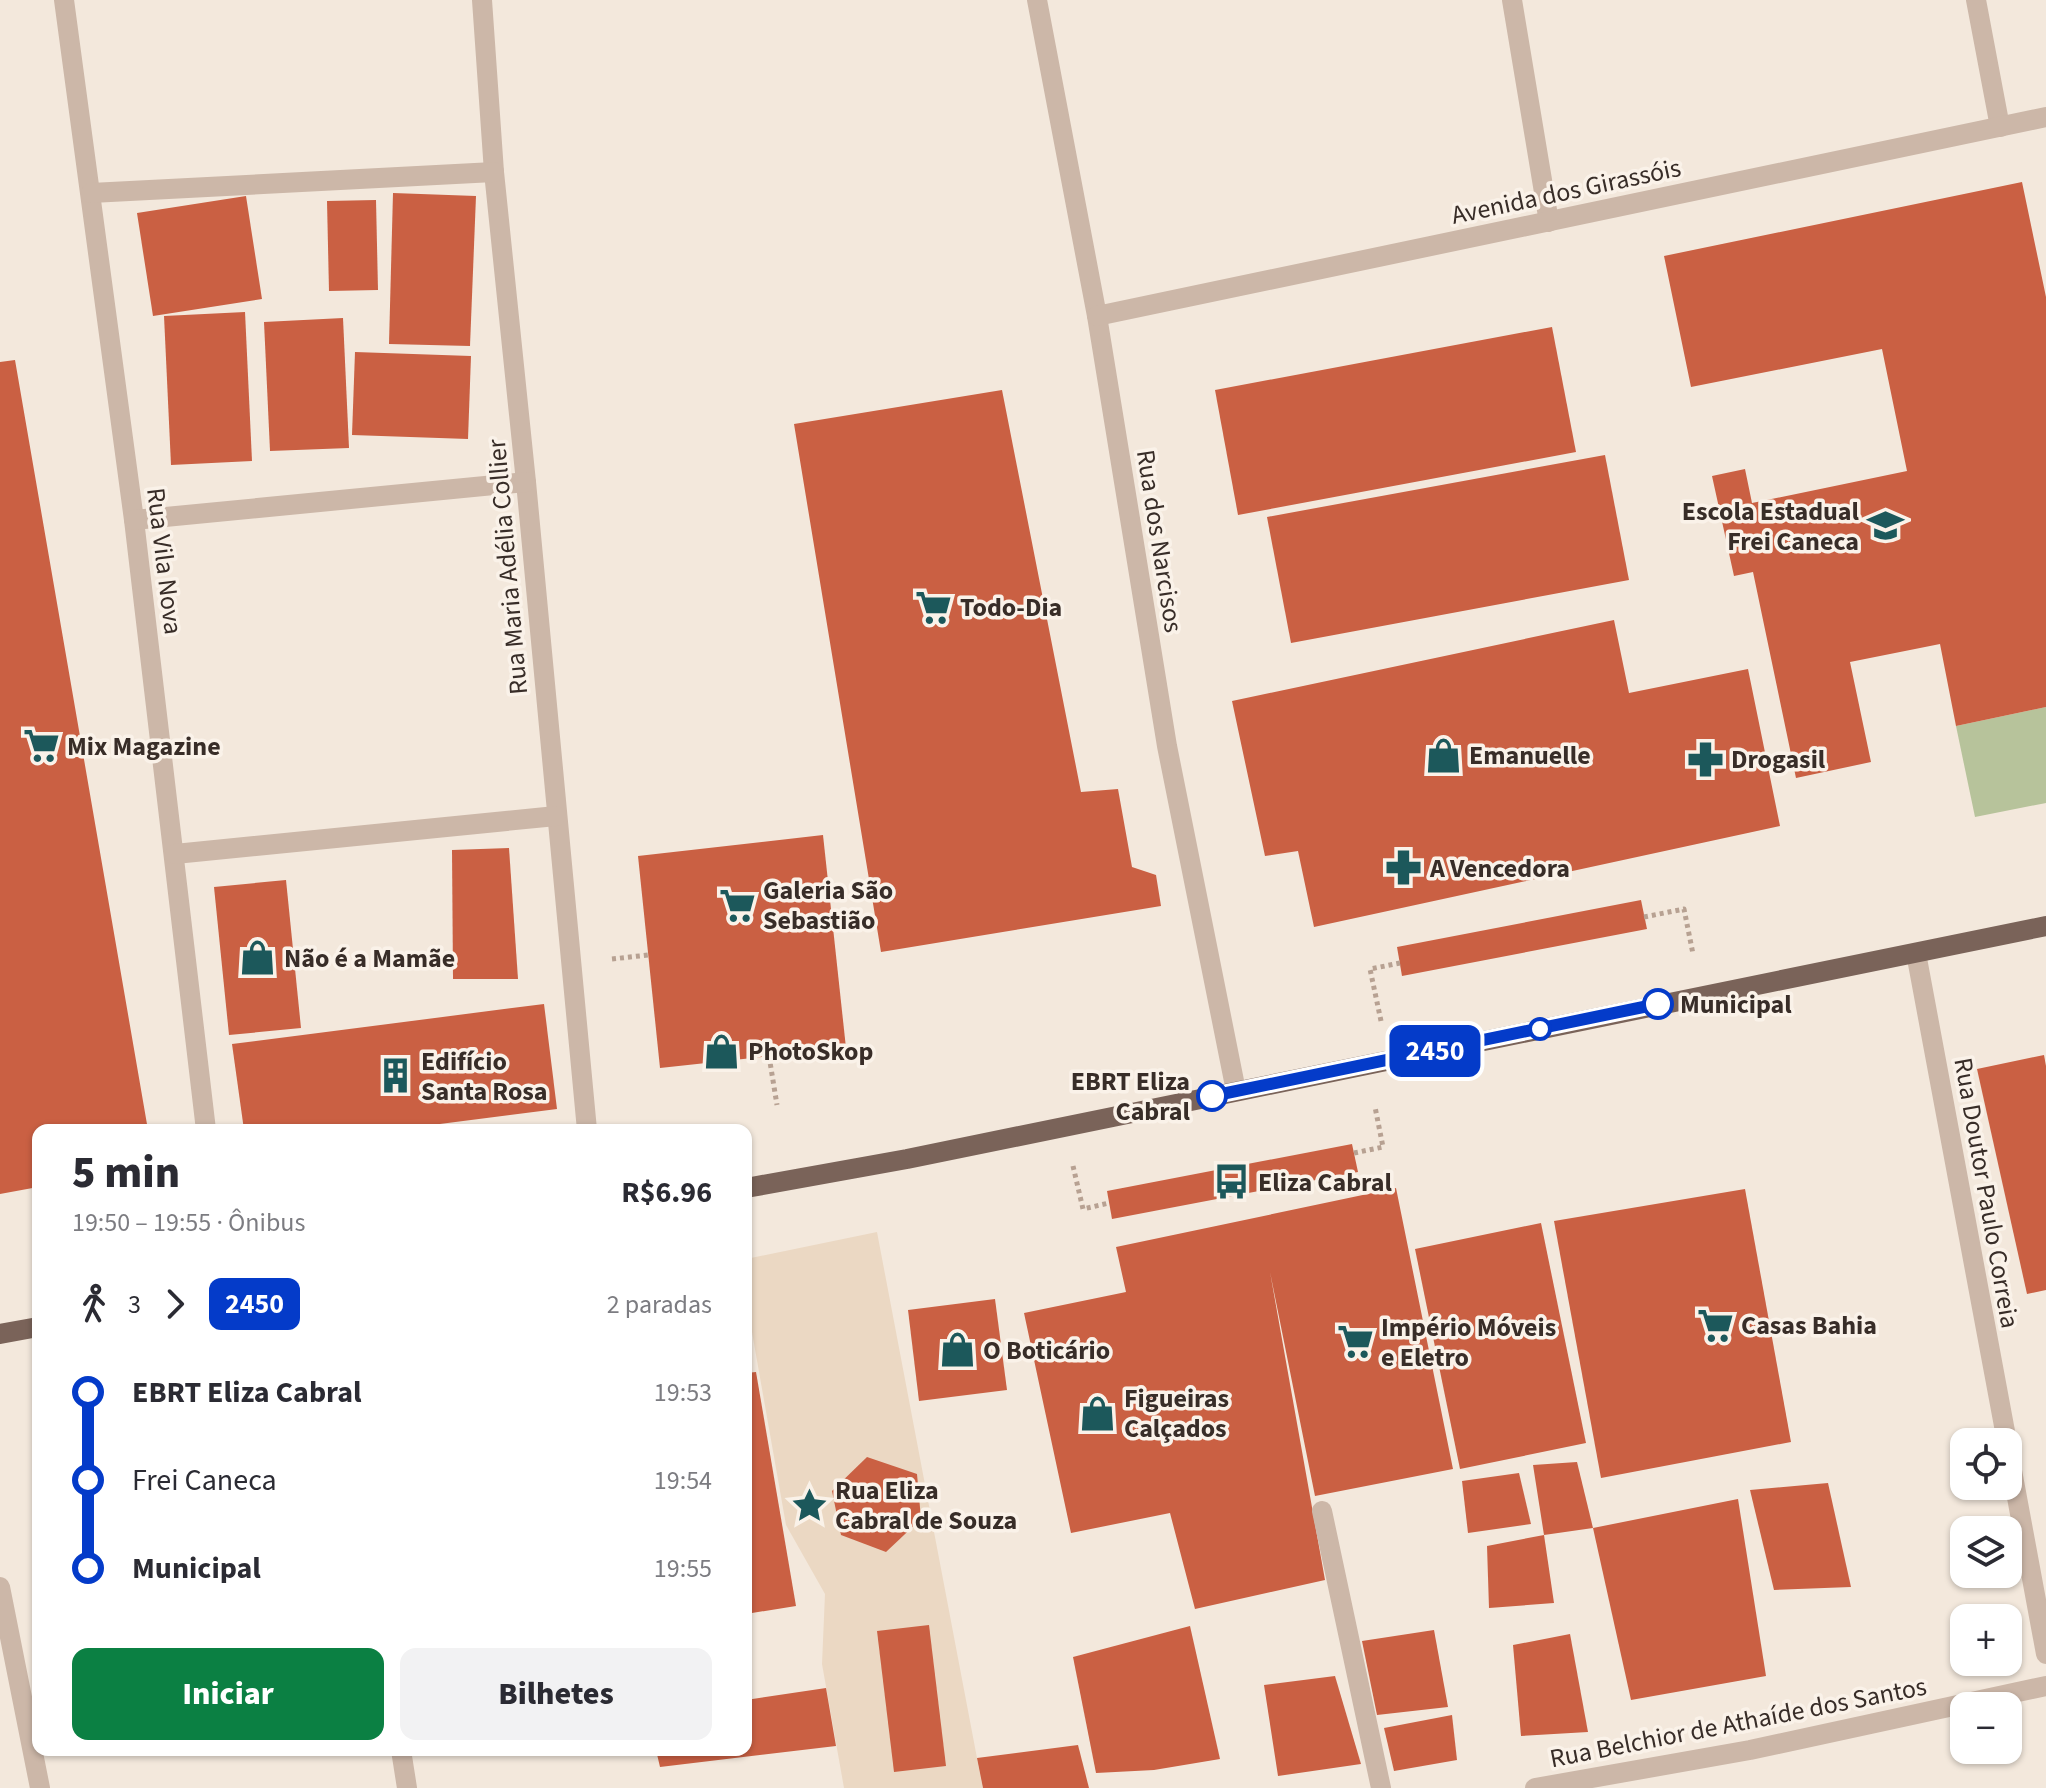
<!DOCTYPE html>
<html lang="pt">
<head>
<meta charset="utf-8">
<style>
	body { margin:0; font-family:"Source Sans 3",sans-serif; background:#f2f2f3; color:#2b2b33; height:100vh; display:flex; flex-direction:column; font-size:30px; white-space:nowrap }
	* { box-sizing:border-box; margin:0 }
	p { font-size:26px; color:#7c7c81 }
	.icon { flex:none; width:44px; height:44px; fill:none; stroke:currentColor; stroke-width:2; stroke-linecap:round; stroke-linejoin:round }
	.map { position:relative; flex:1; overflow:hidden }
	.panel { position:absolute; left:32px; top:1124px; width:720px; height:632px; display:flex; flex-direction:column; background:#fff; border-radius:16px; box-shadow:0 2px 6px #0004 }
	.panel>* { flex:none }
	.badge { padding:0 16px; border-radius:12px; font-size:28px; line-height:52px }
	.tools { position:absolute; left:1950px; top:1428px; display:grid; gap:16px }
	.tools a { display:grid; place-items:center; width:72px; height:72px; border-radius:16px; background:#fff; box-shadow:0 2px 6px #0004; font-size:40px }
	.map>.badge { position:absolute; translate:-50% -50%; box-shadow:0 0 0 4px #fff }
	.legs { display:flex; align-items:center; gap:12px; height:88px; padding:0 40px; font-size:26px }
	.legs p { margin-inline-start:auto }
	.headline { display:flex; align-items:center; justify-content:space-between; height:136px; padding:0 40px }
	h1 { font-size:44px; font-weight:800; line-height:60px }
	.action { display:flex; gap:16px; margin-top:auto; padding:16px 40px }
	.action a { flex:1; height:92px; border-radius:16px; background:#0b8043; color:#fff; font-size:32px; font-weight:800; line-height:92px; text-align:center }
	.action a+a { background:#f2f2f3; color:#2b2b33 }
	ul { padding:0 40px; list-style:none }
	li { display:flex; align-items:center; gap:28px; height:88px; font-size:30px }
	li i { display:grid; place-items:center; width:12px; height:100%; margin:0 10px; background:currentColor }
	li i::after { content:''; width:20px; height:20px; margin:-10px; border:6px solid; border-radius:50%; background:#fff }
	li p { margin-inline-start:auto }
	li:first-child i { background:linear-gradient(#0000 50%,currentColor 0) }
	li:last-child i { background:linear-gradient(currentColor 50%,#0000 0) }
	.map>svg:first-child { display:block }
	.green { fill:#b7c39b }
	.plaza { fill:#ebd8c3 }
	.building { fill:#ca6043 }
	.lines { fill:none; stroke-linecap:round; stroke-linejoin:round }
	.path { stroke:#b7a192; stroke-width:5; stroke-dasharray:4 4; stroke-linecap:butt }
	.minor { stroke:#ccb7a8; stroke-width:20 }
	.major { stroke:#7a6359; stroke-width:20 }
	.line-1-casing { stroke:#fff; stroke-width:18 }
	.line-1 { stroke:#043bc9; stroke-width:12 }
	.stop-1-dot { fill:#fff; stroke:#043bc9; stroke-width:4 }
	.labels { text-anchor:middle; stroke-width:7; stroke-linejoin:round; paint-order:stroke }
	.street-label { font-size:26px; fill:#382d28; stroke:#faf2e9 }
	.poi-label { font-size:26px; font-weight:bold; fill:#382d28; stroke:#faf2e9; text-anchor:start }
	.stop-label { font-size:26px; font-weight:bold; fill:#382d28; stroke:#faf2e9; text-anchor:start }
</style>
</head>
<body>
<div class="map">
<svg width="2046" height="1788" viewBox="0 0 2046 1788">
	<rect width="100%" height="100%" fill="#f3e8dc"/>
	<path class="green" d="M2046,707v96l-71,14 -19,-91z"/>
	<path class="plaza" d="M877,1232l100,526 6,30h-139l-22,-124 3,-70 -39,-69 -40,-227v-39z"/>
	<g class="building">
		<path d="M2022,182l24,115v410l-90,19 -16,-82 -90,18 21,100 -75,16 -43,-206 -19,4 -22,-100 33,-7 7,34 155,-32 -25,-122 -191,38 -27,-131z"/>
		<path d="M393,193l83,3 -6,150 -81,-2z"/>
		<path d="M246,196l16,103 -109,17 -16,-103z"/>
		<path d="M376,200l2,90 -49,1 -2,-90z"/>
		<path d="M245,312l7,149 -81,4 -7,-149z"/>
		<path d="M343,318l6,130 -79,3 -6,-129z"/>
		<path d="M1552,327l24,125 -338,63 -23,-125z"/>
		<path d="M355,352l116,4 -3,83 -116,-4z"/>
		<path d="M15,360l133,770h-110v57l-38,7v-832z"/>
		<path d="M1002,390l79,402 37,-3 14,78 24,8 5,31 -280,46 -87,-528z"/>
		<path d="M1605,455l24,125 -338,63 -24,-126z"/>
		<path d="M1614,620l15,73 119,-24 32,157 -466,101 -16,-76 -33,5 -33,-155z"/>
		<path d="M823,835l23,213 -186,20 -22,-212z"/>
		<path d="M509,848l9,131h-65l-1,-129z"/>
		<path d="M286,880l15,148 -72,7 -15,-148z"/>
		<path d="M1641,900l6,29 -245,47 -5,-29z"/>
		<path d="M544,1004l13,105 -164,21h-149l-12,-86z"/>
		<path d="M2044,1055l2,11v224l-19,4 -50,-225z"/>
		<path d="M1352,1144l6,28 -246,47 -5,-28z"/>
		<path d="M1396,1188l57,281 -138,27 -45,-224 55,308 -130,29 -25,-96 -99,20 -47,-220 102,-21 -10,-45z"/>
		<path d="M1745,1189l46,253 -190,36 -47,-257z"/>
		<path d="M1541,1223l45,220 -126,26 -45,-220z"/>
		<path d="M995,1299l12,91 -88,11 -11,-91z"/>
		<path d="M756,1372l40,234 -50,8v-241z"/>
		<path d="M867,1457l50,17 4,45 -35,33 -45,-17 -9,-44z"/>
		<path d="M1577,1462l16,66 -49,7 -11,-70z"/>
		<path d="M1519,1473l12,51 -63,9 -6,-52z"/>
		<path d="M1828,1483l23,104 -77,3 -24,-100z"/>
		<path d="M1738,1499l28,177 -135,24 -38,-172z"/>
		<path d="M1544,1535l10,68 -65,5 -2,-62z"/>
		<path d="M929,1625l17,141 -52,6 -17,-141z"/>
		<path d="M1190,1626l30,133 -66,11 -58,3 -23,-116z"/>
		<path d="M1434,1630l14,77 -71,8 -15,-74z"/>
		<path d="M1570,1634l18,98 -67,4 -8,-91z"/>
		<path d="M1335,1676l26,88 -83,12 -14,-91z"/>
		<path d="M826,1688l10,58 -176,21 -4,-17h90v-50z"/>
		<path d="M1452,1715l5,45 -63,11 -10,-43z"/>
		<path d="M1078,1745l11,43h-106l-6,-30z"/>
	</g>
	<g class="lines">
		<g class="path">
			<path d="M1644,917l40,-8 9,45"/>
			<path d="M612,959l36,-4"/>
			<path d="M1381,1021l-11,-52 30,-6"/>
			<path d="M769,1056l8,49"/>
			<path d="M1354,1153l29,-6 -8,-40"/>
			<path d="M1073,1166l10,43 26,-6"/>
		</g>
		<g class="minor">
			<path d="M64,0l70,520 72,610"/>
			<path d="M482,0l12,172 32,310 61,648"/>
			<path d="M1037,0l60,316 70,430 69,345"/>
			<path d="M1512,0l37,222"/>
			<path d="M1976,0l24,127"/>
			<path d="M91,193l403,-21"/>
			<path d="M1097,316l949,-199"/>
			<path d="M134,520l392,-38"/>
			<path d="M175,854l381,-38"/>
			<path d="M1916,953l91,489"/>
			<path d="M2008,1449l38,205"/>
			<path d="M1322,1511l59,277"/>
			<path d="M0,1587l40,201"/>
			<path d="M401,1750l6,38"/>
			<path d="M1535,1788l215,-38 296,-64"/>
		</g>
		<g class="major">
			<path d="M746,1188l161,-29 1139,-233"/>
			<path d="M0,1334l38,-7"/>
		</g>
	</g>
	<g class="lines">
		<defs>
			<path id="line-1" d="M1212,1096l446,-92"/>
		</defs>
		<use href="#line-1" class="line-1-casing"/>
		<use href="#line-1" class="line-1"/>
	</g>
	<defs>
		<symbol id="school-bare" viewBox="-9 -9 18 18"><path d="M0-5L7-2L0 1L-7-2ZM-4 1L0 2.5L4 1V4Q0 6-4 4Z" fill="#1c585b" stroke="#faf2e9" stroke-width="2.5" paint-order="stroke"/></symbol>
		<symbol id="supermarket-bare" viewBox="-9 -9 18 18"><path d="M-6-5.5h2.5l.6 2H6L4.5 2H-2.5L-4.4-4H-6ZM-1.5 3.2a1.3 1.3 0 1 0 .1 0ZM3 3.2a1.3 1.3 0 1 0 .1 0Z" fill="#1c585b" stroke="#faf2e9" stroke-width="2.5" paint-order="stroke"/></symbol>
		<symbol id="shop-bare" viewBox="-9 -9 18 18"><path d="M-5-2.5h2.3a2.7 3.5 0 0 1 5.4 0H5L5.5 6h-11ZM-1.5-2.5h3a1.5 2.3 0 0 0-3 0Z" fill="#1c585b" stroke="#faf2e9" stroke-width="2.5" paint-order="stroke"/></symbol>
		<symbol id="pharmacy-bare" viewBox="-9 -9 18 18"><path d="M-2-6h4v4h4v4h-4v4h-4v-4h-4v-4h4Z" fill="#1c585b" stroke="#faf2e9" stroke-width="2.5" paint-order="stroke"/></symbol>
		<symbol id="building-bare" viewBox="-9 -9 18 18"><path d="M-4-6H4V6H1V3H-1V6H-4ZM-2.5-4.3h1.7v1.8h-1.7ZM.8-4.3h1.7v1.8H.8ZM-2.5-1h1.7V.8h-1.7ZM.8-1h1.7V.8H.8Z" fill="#1c585b" stroke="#faf2e9" stroke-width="2.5" paint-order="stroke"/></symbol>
		<symbol id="bus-bare" viewBox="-9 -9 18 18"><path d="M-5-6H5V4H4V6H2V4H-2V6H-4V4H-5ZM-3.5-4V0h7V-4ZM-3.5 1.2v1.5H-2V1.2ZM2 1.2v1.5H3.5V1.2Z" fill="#1c585b" stroke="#faf2e9" stroke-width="2.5" paint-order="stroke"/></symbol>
		<symbol id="sight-bare" viewBox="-9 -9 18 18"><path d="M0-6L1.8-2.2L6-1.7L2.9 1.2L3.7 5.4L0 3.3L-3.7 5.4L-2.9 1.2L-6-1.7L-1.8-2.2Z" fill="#1c585b" stroke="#faf2e9" stroke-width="2.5" paint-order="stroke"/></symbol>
	</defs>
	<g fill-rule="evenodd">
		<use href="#school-bare" x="1860" y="500" width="51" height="51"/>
		<use href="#supermarket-bare" x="908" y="582" width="51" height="51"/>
		<use href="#supermarket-bare" x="16" y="720" width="51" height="51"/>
		<use href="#shop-bare" x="1418" y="730" width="51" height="51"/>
		<use href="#pharmacy-bare" x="1680" y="734" width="51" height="51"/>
		<use href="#pharmacy-bare" x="1378" y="842" width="51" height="51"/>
		<use href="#supermarket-bare" x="712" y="880" width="51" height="51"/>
		<use href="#shop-bare" x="232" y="932" width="51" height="51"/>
		<use href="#shop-bare" x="696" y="1026" width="51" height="51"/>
		<use href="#building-bare" x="370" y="1050" width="51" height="51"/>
		<use href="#bus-bare" x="1206" y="1156" width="51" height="51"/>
		<use href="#supermarket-bare" x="1690" y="1300" width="51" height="51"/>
		<use href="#supermarket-bare" x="1330" y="1316" width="51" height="51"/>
		<use href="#shop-bare" x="932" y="1324" width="51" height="51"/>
		<use href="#shop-bare" x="1072" y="1388" width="51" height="51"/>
		<use href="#sight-bare" x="784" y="1480" width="51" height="51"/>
	</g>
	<g class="stop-1-dot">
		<circle cx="1658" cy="1004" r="14"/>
		<circle cx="1540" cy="1029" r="10"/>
		<circle cx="1212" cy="1096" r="14"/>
	</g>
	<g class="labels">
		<g class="street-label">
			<text transform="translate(1566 191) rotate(-12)" y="9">Avenida dos Girassóis</text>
			<text transform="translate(1160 541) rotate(81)" y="9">Rua dos Narcisos</text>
			<text transform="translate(165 561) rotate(83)" y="9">Rua Vila Nova</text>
			<text transform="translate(507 567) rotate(-95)" y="9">Rua Maria Adélia Collier</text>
			<text transform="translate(1987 1193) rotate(80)" y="9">Rua Doutor Paulo Correia</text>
			<text transform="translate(1738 1722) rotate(-11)" y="9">Rua Belchior de Athaíde dos Santos</text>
		</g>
		<g class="poi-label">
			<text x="1859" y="520" text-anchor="end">Escola Estadual<tspan x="1859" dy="30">Frei Caneca</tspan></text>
			<text x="960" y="616">Todo-Dia</text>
			<text x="67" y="755">Mix Magazine</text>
			<text x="1469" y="764">Emanuelle</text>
			<text x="1731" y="768">Drogasil</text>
			<text x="1430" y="877">A Vencedora</text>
			<text x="763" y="899">Galeria São<tspan x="763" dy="30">Sebastião</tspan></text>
			<text x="284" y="967">Não é a Mamãe</text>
			<text x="748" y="1060">PhotoSkop</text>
			<text x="421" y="1070">Edifício<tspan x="421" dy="30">Santa Rosa</tspan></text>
			<text x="1258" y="1191">Eliza Cabral</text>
			<text x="1741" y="1334">Casas Bahia</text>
			<text x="1381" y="1336">Império Móveis<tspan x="1381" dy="30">e Eletro</tspan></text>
			<text x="983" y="1359">O Boticário</text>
			<text x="1124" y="1407">Figueiras<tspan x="1124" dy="30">Calçados</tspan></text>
			<text x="835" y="1499">Rua Eliza<tspan x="835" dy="30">Cabral de Souza</tspan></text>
		</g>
		<g class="stop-label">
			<text x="1680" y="1013">Municipal</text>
			<text x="1190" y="1090" text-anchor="end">EBRT Eliza<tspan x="1190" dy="30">Cabral</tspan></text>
		</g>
	</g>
</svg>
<div class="tools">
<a><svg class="icon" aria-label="locate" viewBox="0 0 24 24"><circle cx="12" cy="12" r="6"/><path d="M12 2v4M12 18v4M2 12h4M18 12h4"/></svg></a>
<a><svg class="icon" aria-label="layers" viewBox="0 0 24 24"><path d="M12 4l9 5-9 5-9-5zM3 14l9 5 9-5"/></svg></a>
<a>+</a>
<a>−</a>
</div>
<b class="badge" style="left:1435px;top:1051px;background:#043bc9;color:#fff">2450</b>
<section class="panel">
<div class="headline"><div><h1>5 min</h1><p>19:50 – 19:55 · Ônibus</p></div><b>R$6.96</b></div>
<div class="legs"><svg class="icon" aria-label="walk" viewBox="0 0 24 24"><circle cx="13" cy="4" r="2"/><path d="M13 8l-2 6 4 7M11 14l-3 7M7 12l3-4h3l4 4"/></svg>3<svg class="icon" aria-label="forward" viewBox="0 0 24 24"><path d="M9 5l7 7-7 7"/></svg><b class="badge" style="background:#043bc9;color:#fff">2450</b><p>2 paradas</p></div>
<ul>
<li><i style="color:#043bc9"></i><b>EBRT Eliza Cabral</b><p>19:53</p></li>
<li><i style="color:#043bc9"></i><span>Frei Caneca</span><p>19:54</p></li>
<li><i style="color:#043bc9"></i><b>Municipal</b><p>19:55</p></li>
</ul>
<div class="action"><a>Iniciar</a><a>Bilhetes</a></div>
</section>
</div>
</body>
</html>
